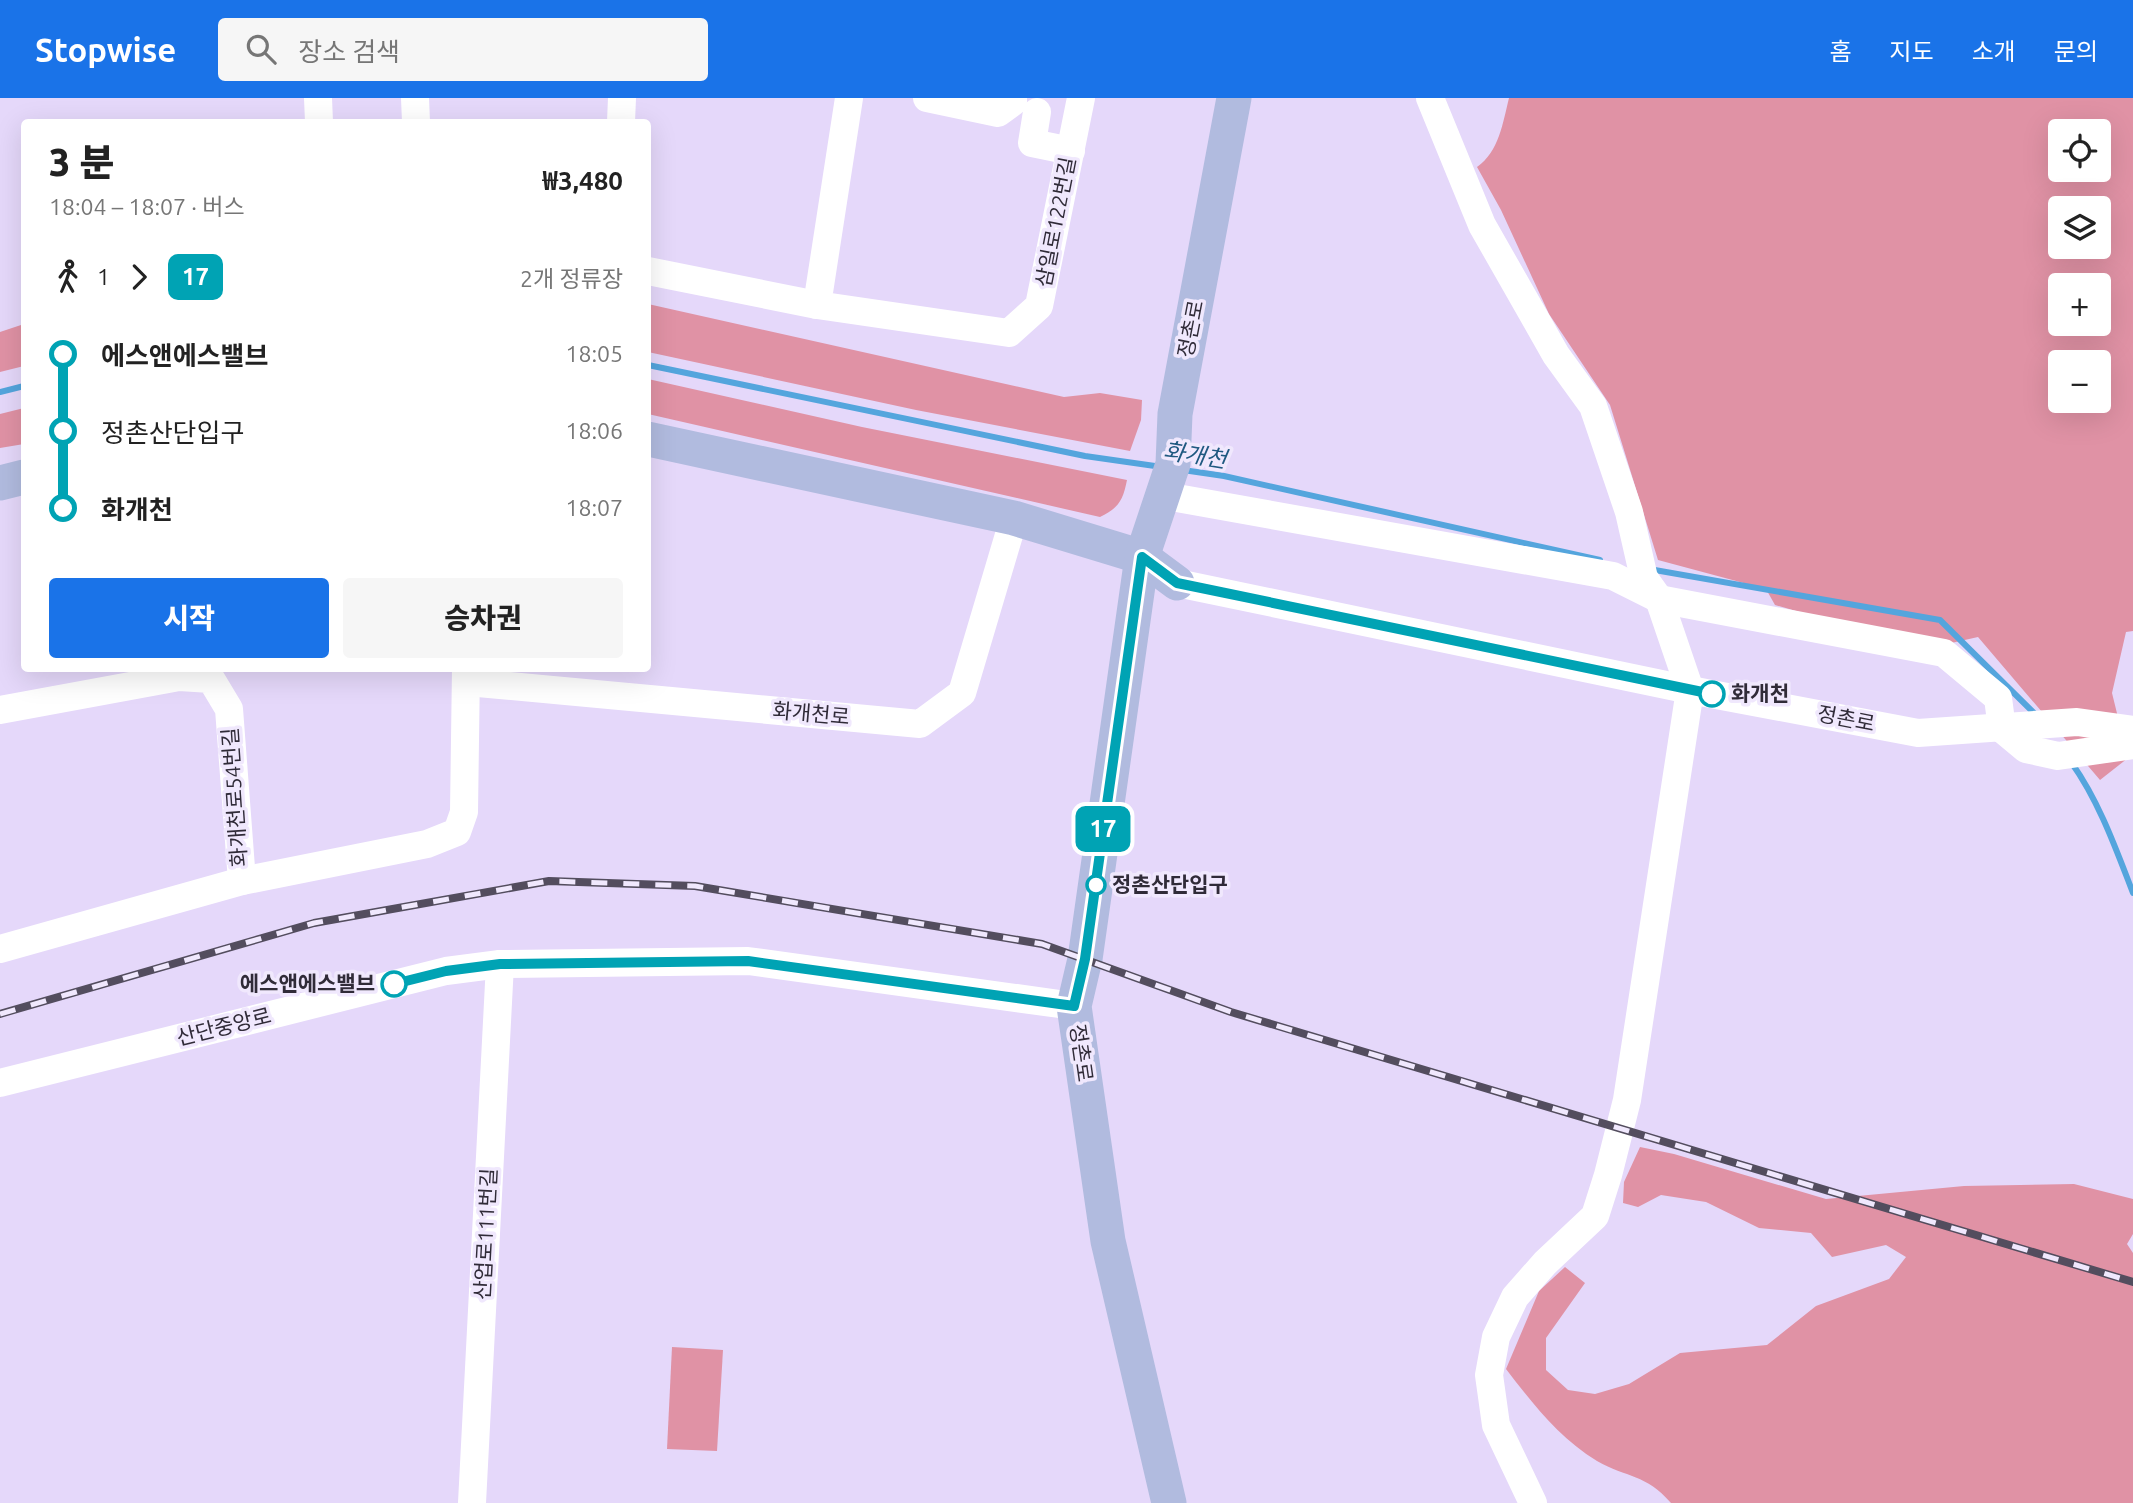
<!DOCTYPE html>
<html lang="ko">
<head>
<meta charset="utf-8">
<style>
	body { margin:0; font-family:Ubuntu,"Noto Sans KR",sans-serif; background:#f6f6f6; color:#222; height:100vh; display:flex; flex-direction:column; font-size:26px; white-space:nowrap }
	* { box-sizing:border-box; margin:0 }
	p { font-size:23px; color:#767676 }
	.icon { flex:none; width:38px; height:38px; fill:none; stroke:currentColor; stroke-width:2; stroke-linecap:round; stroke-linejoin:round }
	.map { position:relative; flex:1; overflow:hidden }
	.details { position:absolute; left:21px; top:21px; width:630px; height:553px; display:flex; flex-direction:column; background:#fff; border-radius:7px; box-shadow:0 7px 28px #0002 }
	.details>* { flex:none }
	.badge { padding:0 14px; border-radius:10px; font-size:24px; line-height:46px }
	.buttons { position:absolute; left:2048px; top:21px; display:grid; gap:14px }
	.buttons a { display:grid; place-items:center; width:63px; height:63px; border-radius:7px; background:#fff; box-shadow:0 7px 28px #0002; font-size:35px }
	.map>.badge { position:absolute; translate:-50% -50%; box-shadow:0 0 0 4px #fff }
	.legs { display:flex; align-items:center; gap:10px; height:77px; padding:0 28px; font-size:23px }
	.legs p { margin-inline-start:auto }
	.summary { display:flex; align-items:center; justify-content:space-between; height:119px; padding:0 28px }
	h1 { font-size:38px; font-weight:800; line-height:52px }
	.button { display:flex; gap:14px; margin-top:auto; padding:14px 28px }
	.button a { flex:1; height:80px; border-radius:7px; background:#1a73e8; color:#fff; font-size:28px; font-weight:800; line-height:80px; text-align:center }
	.button a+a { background:#f6f6f6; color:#222 }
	ul { padding:0 28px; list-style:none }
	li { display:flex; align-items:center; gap:24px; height:77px; font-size:26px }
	li i { display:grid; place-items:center; width:10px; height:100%; margin:0 9px; background:currentColor }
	li i::after { content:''; width:18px; height:18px; margin:-9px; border:5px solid; border-radius:50%; background:#fff }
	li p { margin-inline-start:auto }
	li:first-child i { background:linear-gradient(#0000 50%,currentColor 0) }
	li:last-child i { background:linear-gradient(currentColor 50%,#0000 0) }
	header { display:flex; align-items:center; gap:42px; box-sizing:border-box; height:98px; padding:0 35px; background:#1a73e8; color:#fff }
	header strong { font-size:33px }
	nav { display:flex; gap:38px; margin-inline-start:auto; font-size:24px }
	.search { width:490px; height:63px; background:#f6f6f6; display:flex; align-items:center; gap:18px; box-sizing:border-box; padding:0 24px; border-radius:7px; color:#767676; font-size:26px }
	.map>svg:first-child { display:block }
	.green { fill:#e092a5; fill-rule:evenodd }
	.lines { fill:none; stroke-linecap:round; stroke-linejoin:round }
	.stream { stroke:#54a5dd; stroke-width:6 }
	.minor { stroke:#fff; stroke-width:28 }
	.major { stroke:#b1bbdf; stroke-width:35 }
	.rail-casing { stroke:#534d5e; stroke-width:8 }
	.rail { stroke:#f0e8fd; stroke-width:5; stroke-dasharray:16; stroke-linecap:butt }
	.line-1-casing { stroke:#fff; stroke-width:16 }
	.line-1 { stroke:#00a3b4; stroke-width:10 }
	.stop-1-dot { fill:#fff; stroke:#00a3b4; stroke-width:3.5 }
	.labels { text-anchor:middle; stroke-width:7; stroke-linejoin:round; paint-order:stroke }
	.street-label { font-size:21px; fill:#302b38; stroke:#f0e8fd }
	.stop-label { font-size:21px; font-weight:bold; fill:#302b38; stroke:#f0e8fd; text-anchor:start }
	.water-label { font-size:23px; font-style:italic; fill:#1f5980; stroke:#f0e8fd }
</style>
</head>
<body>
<header>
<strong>Stopwise</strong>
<div class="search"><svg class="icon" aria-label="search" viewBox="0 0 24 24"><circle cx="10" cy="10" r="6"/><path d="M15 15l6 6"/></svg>장소 검색</div>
<nav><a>홈</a><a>지도</a><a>소개</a><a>문의</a></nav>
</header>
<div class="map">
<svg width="2133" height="1405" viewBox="0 0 2133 1405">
	<rect width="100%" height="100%" fill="#e5d8fa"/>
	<g class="green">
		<path d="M1509,0h624v533l-7,1 -14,61 16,65 -28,22 -122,-143 -40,9 -42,-6 -121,-35 -9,-16 -108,-29 -48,-155 -61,-91 -48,-104 -24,-43c22,-15 26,-45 32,-69zM2060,33h38v39h-38zM2060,110h38v39h-38zM2060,187h38v39h-38zM2060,264h38v39h-38z"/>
		<path d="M648,206l416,93 36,-4 42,7 -1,20 -11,31 -214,-41 -268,-58z"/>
		<path d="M24,226v42l-24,6v-40z"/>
		<path d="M648,281l214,48 265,53c-4,20 -8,28 -27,37l-452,-103z"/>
		<path d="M24,310v36l-24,4v-34z"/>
		<path d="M1640,1049l34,7 152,45 138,-13 110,-2 59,15v35l-6,10 6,9v250h-462c-25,-29 -44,-25 -74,-42 -38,-23 -64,-57 -91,-92l33,-78 26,-24 20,16 -39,55v32l22,20 27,4 34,-10 51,-31 87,-8 49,-39 73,-27 17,-22 -20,-12 -54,12 -21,-24 -52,-5 -53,-26 -45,-7 -23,12 -15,-4 1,-21z"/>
		<path d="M672,1249l51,3 -6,101 -50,-2z"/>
	</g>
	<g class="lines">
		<g class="stream">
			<path d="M648,267l437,91 77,11"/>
			<path d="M0,294l24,-6"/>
			<path d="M1183,372l41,6 376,84"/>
			<path d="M1649,471l291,51 98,97"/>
			<path d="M2071,664c28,39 45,87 62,131"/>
		</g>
		<g class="minor">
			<path d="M318,0l1,24"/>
			<path d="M415,0l1,24"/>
			<path d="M927,0l71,15 15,-11v-4"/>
			<path d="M1430,0l52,127 74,130 37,51 36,106 15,66 15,21 31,91 -63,410 -19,75 -13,41 -50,47 -30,34 -19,40 -7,38 7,50 37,78"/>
			<path d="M1037,14l-5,31 39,8"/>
			<path d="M621,24l1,-24"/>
			<path d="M648,173l169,34 192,28 30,-27 42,-208"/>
			<path d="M817,207l32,-207"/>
			<path d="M1160,397l453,81 46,23 285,54 54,45 4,31 24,20 32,7 75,-11"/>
			<path d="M1177,485l513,107 228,43 159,-11 56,8"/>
			<path d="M467,584l453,42 42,-31 52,-175"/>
			<path d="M0,612l179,-33 32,2 18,30 13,172"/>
			<path d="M0,851l242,-68 185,-37 30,-12 7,-20 2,-144"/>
			<path d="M0,985l446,-112 54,-7 248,-3 326,45"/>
			<path d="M472,1405l28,-539"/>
		</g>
		<g class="major">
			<path d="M648,341l366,79 128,39 35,26"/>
			<path d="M0,385l24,-6"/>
			<path d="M1169,1405l-61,-262 -34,-235 11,-47 57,-402 31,-93 2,-50 59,-316"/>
		</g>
		<defs>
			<path id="rail" d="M0,916l314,-91 235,-42 146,5 347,58 189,68 902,270"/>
		</defs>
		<use href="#rail" class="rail-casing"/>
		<use href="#rail" class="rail"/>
	</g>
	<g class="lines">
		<defs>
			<path id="line-1" d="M394,886l52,-13 54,-7 248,-3 326,45 11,-47 57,-402 35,26 535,111"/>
		</defs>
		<use href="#line-1" class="line-1-casing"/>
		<use href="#line-1" class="line-1"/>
	</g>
	<g class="stop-1-dot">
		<circle cx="1712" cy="596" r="12"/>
		<circle cx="1096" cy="787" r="9"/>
		<circle cx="394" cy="886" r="12"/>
	</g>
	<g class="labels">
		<g class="street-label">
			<text transform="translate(1056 124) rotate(-79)" y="7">삼일로122번길</text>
			<text transform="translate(1191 231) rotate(-79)" y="7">정촌로</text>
			<text transform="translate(811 616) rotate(5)" y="7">화개천로</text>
			<text transform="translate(1846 621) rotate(11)" y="7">정촌로</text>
			<text transform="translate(235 699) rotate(-94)" y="7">화개천로54번길</text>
			<text transform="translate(224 929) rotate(-14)" y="7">산단중앙로</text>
			<text transform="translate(1081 955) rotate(82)" y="7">정촌로</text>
			<text transform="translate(486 1136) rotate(-87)" y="7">산업로111번길</text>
		</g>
		<g class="stop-label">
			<text x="1731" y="603">화개천</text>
			<text x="1112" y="794">정촌산단입구</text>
			<text x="375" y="893" text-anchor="end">에스앤에스밸브</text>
		</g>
		<g class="water-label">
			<text transform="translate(1195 357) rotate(9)" y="8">화개천</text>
		</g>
	</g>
</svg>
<div class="buttons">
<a><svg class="icon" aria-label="locate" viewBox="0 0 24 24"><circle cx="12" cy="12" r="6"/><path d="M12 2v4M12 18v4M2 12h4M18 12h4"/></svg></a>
<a><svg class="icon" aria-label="layers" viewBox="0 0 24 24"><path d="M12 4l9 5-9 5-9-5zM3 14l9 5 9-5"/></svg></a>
<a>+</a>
<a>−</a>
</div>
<b class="badge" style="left:1103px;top:731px;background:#00a3b4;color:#fff">17</b>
<section class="details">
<div class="summary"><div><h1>3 분</h1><p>18:04 – 18:07 · 버스</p></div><b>₩3,480</b></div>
<div class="legs"><svg class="icon" aria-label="walk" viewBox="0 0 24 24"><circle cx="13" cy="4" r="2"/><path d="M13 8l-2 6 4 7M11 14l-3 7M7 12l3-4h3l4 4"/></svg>1<svg class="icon" aria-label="forward" viewBox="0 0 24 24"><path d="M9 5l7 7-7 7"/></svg><b class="badge" style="background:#00a3b4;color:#fff">17</b><p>2개 정류장</p></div>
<ul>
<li><i style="color:#00a3b4"></i><b>에스앤에스밸브</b><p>18:05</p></li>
<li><i style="color:#00a3b4"></i><span>정촌산단입구</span><p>18:06</p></li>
<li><i style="color:#00a3b4"></i><b>화개천</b><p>18:07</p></li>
</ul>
<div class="button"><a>시작</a><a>승차권</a></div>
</section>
</div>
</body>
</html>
